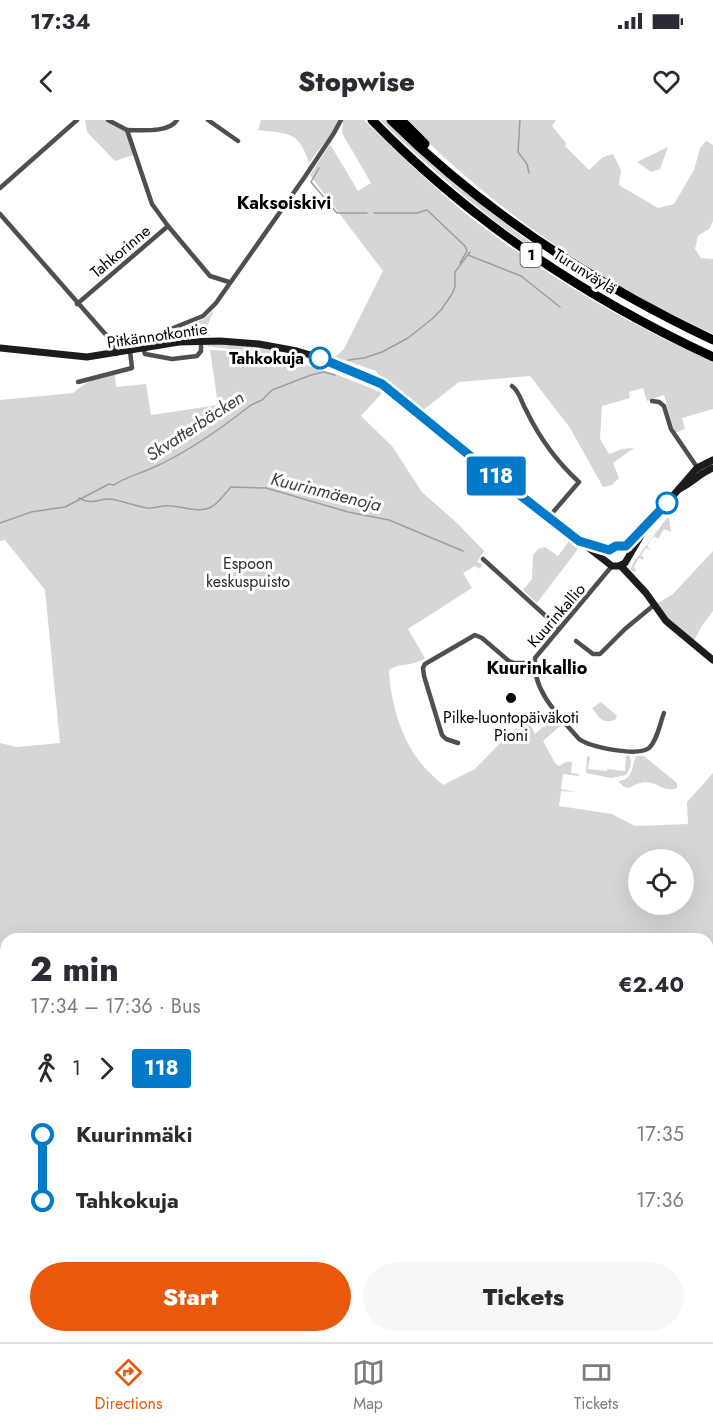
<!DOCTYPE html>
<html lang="en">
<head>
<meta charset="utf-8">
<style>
	body { margin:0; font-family:Jost,sans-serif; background:#f7f7f7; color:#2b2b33; height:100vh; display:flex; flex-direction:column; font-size:22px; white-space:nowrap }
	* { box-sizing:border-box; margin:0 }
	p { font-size:20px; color:#7c7c81 }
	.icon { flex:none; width:33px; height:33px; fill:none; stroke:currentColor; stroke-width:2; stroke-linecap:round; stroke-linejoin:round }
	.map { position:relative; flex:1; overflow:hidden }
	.panel { position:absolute; left:0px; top:813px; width:714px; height:410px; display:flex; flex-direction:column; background:#fff; border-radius:18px 18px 0 0; box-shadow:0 6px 24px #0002 }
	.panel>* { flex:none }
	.badge { padding:0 12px; border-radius:4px; font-size:21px; line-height:39px }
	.fabs { position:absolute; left:628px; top:729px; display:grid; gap:12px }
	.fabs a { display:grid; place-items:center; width:66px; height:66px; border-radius:50%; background:#fff; box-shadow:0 6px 24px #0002; font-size:30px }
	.map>.badge { position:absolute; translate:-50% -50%; box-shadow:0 0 0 3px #fff }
	.legs { display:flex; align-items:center; gap:9px; height:66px; padding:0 30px; font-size:20px }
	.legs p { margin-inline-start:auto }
	.overview { display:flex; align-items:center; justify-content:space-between; height:102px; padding:0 30px }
	h1 { font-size:33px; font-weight:800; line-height:45px }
	.action { display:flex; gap:12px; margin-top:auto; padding:12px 30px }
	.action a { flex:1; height:69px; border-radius:36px; background:#ea580c; color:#fff; font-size:24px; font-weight:800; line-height:69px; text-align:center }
	.action a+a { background:#f7f7f7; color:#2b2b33 }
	ul { padding:0 30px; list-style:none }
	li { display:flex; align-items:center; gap:21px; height:66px; font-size:22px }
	li i { display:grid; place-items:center; width:9px; height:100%; margin:0 8px; background:currentColor }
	li i::after { content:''; width:15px; height:15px; margin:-8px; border:4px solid; border-radius:50%; background:#fff }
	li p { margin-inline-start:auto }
	li:first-child i { background:linear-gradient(#0000 50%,currentColor 0) }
	li:last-child i { background:linear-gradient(currentColor 50%,#0000 0) }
	.status { display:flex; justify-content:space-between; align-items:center; height:42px; padding:0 30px; background:#fff; direction:ltr }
	.status svg { height:16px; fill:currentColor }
	header { display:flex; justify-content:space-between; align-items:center; height:78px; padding:0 30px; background:#fff; font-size:27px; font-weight:800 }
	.tab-bar { display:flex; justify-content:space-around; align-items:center; height:84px; border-top:2px solid #e1e1e2; background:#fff; font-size:16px; color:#7c7c81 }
	.tab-bar a { display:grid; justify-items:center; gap:3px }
	.tab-bar .active { color:#ea580c }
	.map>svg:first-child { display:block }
	.green { fill:#d6d6d6; fill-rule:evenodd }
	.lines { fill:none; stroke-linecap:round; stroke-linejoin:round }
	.stream { stroke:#9d9d9d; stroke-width:1.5 }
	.street { stroke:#4f4f4f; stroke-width:4.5 }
	.secondary { stroke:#1c1c1c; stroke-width:7 }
	.highway { stroke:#000; stroke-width:9 }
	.line-1-casing { stroke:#fff; stroke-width:14 }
	.line-1 { stroke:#007ac9; stroke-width:9 }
	.stop-1-dot { fill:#fff; stroke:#007ac9; stroke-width:3 }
	.poi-dot { fill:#000; stroke:#fff; stroke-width:2 }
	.labels { text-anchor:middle; stroke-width:6; stroke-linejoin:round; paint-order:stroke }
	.shield { fill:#fff; stroke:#4c4c4c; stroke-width:1.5 }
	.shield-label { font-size:15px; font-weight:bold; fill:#000 }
	.street-label { font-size:16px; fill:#000; stroke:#fff }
	.stop-label { font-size:16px; font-weight:bold; fill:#000; stroke:#fff; text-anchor:end }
	.park-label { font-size:16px; fill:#2d2d2d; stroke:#fff }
	.poi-label { font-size:16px; fill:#000; stroke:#fff }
	.neighbourhood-label { font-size:18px; font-weight:bold; fill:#000; stroke:#fff }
	.water-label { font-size:18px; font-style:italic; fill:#3e3e3e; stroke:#fff }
</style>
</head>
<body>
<div class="status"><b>17:34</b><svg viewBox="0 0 49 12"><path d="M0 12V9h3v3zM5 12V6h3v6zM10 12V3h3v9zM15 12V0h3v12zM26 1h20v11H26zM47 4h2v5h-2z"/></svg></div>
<header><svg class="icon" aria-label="back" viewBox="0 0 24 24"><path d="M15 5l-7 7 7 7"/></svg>Stopwise<svg class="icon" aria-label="heart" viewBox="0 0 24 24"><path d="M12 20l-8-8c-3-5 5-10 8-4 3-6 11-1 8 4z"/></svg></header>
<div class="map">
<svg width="713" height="1222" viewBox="0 0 713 1222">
	<rect width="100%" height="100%" fill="#fff"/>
	<g class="green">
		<path d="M85,0h20l21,11 7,24 -18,6 -28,-29z"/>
		<path d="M261,0h78l-3,7 -27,36c-10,-32 -20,-29 -51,-33z"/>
		<path d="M343,0h21c33,32 66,64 101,93 75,60 161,110 248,149v47l-31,9 3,11 -10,4 -11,-38 -17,6 -4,-13 -14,4 1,6 -28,8 -2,33 9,15 13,-5 12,-1 -21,15 6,15 -7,7 -9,2 -33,-59 -40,-52 -71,6 -37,29 -43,-34 -3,-6 -41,-14 9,-8 39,-78 -73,-96 20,-31 28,47 13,-8 -29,-50z"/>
		<path d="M380,0h5c47,45 96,86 148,124l-3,3c-54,-38 -102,-81 -150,-127z"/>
		<path d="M406,0h150l-4,6 14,17 -1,3 24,24 14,-13 10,-3 8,16 -2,15 39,23 16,-4 20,-34 6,-22 6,-7 7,4v76l-3,7 -12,8 -3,13 6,9 12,1v75c-114,-52 -220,-124 -307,-214z"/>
		<path d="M668,27l-8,22 -9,3 -14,-10z"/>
		<path d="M214,190l-7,17 3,9h-42l2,-4 34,-13z"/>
		<path d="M209,224l50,3 24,7 -1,2 -76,-10z"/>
		<path d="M210,230c60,2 117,18 172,43l-21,23 31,30 30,46 36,32 26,27 -7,11 5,2 -2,5 -5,-3 -12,7 9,15 -64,41 17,29c-13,9 -24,4 -36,12 1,28 11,65 28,88 7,10 17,19 26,27l32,-16 38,-39 17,-6 5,10 19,-17 6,9 -17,15 12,22 4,3 7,-4h6l-1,11 8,1v2l-16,-2 -2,15 15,3 -15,-1 -2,15 53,8 23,12 53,-2 -1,-22 26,-29v569h-713v-599l17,4 43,-4 -15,-153 -40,-50 -5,1v-141l73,-7c10,-9 27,-19 42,-18l1,12 30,-3 5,31 67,-10zM639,740h45v44h-45zM6,819h702v397h-702z"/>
		<path d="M667,398h2l2,14 -7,-3 -6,10 -4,-3 -7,10 4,4 -5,-2 -5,7 3,3 -1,2 -4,-2 -5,9 3,3 -3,2 -3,-3 2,-6z"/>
		<path d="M569,421l9,8 -41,54 -14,-13 9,-11 1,-24 5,-6 7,-2 13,9z"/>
		<path d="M713,431v60l-12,16 -7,14 -20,-15 -17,-22 16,-10z"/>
		<path d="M601,582l16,14 -2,4c-13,4 -15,-2 -23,-12z"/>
		<path d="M590,636l-2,13 19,2v-2l18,2 1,-15 3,-1c4,5 1,16 -3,20l-15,3 -25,-5 1,-16z"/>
		<path d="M636,636h8l33,27v5c-18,7 -22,-16 -48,0l-5,-1 -6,-6c15,-1 13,-13 18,-25z"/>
	</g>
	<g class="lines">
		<g class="stream">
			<path d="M520,0l-2,32 9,12 2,9"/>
			<path d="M319,48l-8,14 26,31h30"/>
			<path d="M374,93h43l10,-3 38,36 2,5 -7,12"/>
			<path d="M468,135l53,21 39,31"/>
			<path d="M348,240l16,-2 18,-6 26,-14 24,-19 9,-9 11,-16 3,-7v-15l15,-20"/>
			<path d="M79,378c15,8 18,0 32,1 12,2 24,7 36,9 7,1 15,-3 23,-2 12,0 29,8 41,1 7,-3 14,-14 20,-20l35,1 82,24 41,8 74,31"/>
			<path d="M0,403l31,-11 34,-5 44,-23 5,1c12,-8 25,-11 38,-17 33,-14 71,-41 99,-63l11,-5 10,-10 39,-15 13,-3 11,3"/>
			<path d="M555,1216l6,6"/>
			<path d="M345,1222l6,-6"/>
		</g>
		<g class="street">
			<path d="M108,0l19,10"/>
			<path d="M208,0l30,21"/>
			<path d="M0,68l77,-68"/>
			<path d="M0,94l114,130 2,10"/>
			<path d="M168,106l42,50 19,6"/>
			<path d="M77,184l91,-78 -16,-22 -25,-74c15,0 42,3 50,-10"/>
			<path d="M201,221v10l-4,5 -25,3 -27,-5 -4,-13 62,-25 13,-13 88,-125 30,-45 7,-13"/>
			<path d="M78,262l54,-14 -2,-17"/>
			<path d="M512,266c8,6 9,16 14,24 13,27 31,52 53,72l-31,36"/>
			<path d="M652,281l7,1 5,4 7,23 30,44"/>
			<path d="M483,439l76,69"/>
			<path d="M612,446l-77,92c-4,32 25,59 44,81 11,8 58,18 70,9 8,-7 11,-25 15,-35"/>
			<path d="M576,521l17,13h7l25,-25 29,-24"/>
			<path d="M458,623l-12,-4 -4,-4 -18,-59 -1,-8 2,-4 50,-29 7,3 27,23 5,2h20"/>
		</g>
		<g class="secondary">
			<path d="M0,228l87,9 92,-15 41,-1 39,3 38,7 30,9 46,19 23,14 84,71 132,102h7l6,-3 21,-36"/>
			<path d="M679,369c13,-6 21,-16 34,-21"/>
			<path d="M590,425l19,5"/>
			<path d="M622,428l8,-5 16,-16 51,-59 16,-8"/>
			<path d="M621,446l25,27 20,28 47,39"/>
		</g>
		<g class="highway">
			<path d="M372,0c98,101 214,178 341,237"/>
			<path d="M391,0c93,92 204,164 322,220"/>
			<path d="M401,0l24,24"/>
		</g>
	</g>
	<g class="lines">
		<defs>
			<path id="line-1" d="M320,238l62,26 98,80 99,77 30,9 7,-4h10l41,-43"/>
		</defs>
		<use href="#line-1" class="line-1-casing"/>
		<use href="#line-1" class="line-1"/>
	</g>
	<g class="stop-1-dot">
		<circle cx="320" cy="238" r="10"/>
		<circle cx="667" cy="383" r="10"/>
	</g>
	<circle class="poi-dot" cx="511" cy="578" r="6"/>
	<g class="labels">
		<rect class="shield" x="520.5" y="123" width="21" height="24" rx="4.5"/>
		<g class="shield-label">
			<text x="531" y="140">1</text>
		</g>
		<g class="street-label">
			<text transform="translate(120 131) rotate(-40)" y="6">Tahkorinne</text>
			<text transform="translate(585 151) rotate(32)" y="6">Turunväylä</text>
			<text transform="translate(157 215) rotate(-8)" y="6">Pitkännotkontie</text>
			<text transform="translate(556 495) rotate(-49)" y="6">Kuurinkallio</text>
		</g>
		<g class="stop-label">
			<text x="304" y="244">Tahkokuja</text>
		</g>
		<g class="park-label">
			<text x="248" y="449">Espoon<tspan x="248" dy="18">keskuspuisto</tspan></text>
		</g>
		<g class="poi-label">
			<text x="511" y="603">Pilke-luontopäiväkoti<tspan x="511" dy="18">Pioni</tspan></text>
		</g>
		<g class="neighbourhood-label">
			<text x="284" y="89">Kaksoiskivi</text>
			<text x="537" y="554">Kuurinkallio</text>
		</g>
		<g class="water-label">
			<text transform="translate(195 306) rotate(-33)" y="6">Skvatterbäcken</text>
			<text transform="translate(326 372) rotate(14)" y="6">Kuurinmäenoja</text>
		</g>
	</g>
</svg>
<div class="fabs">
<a><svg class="icon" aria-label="locate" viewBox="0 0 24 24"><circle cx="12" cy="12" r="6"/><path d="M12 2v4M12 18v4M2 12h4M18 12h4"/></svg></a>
</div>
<b class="badge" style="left:496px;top:356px;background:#007ac9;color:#fff">118</b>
<section class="panel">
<div class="overview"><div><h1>2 min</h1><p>17:34 – 17:36 · Bus</p></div><b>€2.40</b></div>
<div class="legs"><svg class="icon" aria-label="walk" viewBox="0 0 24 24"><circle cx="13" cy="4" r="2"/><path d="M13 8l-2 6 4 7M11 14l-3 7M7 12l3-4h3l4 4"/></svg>1<svg class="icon" aria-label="forward" viewBox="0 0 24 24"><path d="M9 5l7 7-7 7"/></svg><b class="badge" style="background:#007ac9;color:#fff">118</b></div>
<ul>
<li><i style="color:#007ac9"></i><b>Kuurinmäki</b><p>17:35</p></li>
<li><i style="color:#007ac9"></i><b>Tahkokuja</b><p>17:36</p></li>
</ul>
<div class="action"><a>Start</a><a>Tickets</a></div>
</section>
</div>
<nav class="tab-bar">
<a class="active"><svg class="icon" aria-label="directions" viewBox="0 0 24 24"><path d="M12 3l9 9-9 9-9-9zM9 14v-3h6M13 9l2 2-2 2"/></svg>Directions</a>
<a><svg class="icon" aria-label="map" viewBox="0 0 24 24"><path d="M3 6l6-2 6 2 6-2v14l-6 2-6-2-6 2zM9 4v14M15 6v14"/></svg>Map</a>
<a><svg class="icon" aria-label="tickets" viewBox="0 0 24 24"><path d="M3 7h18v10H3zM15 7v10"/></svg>Tickets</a>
</nav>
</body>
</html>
